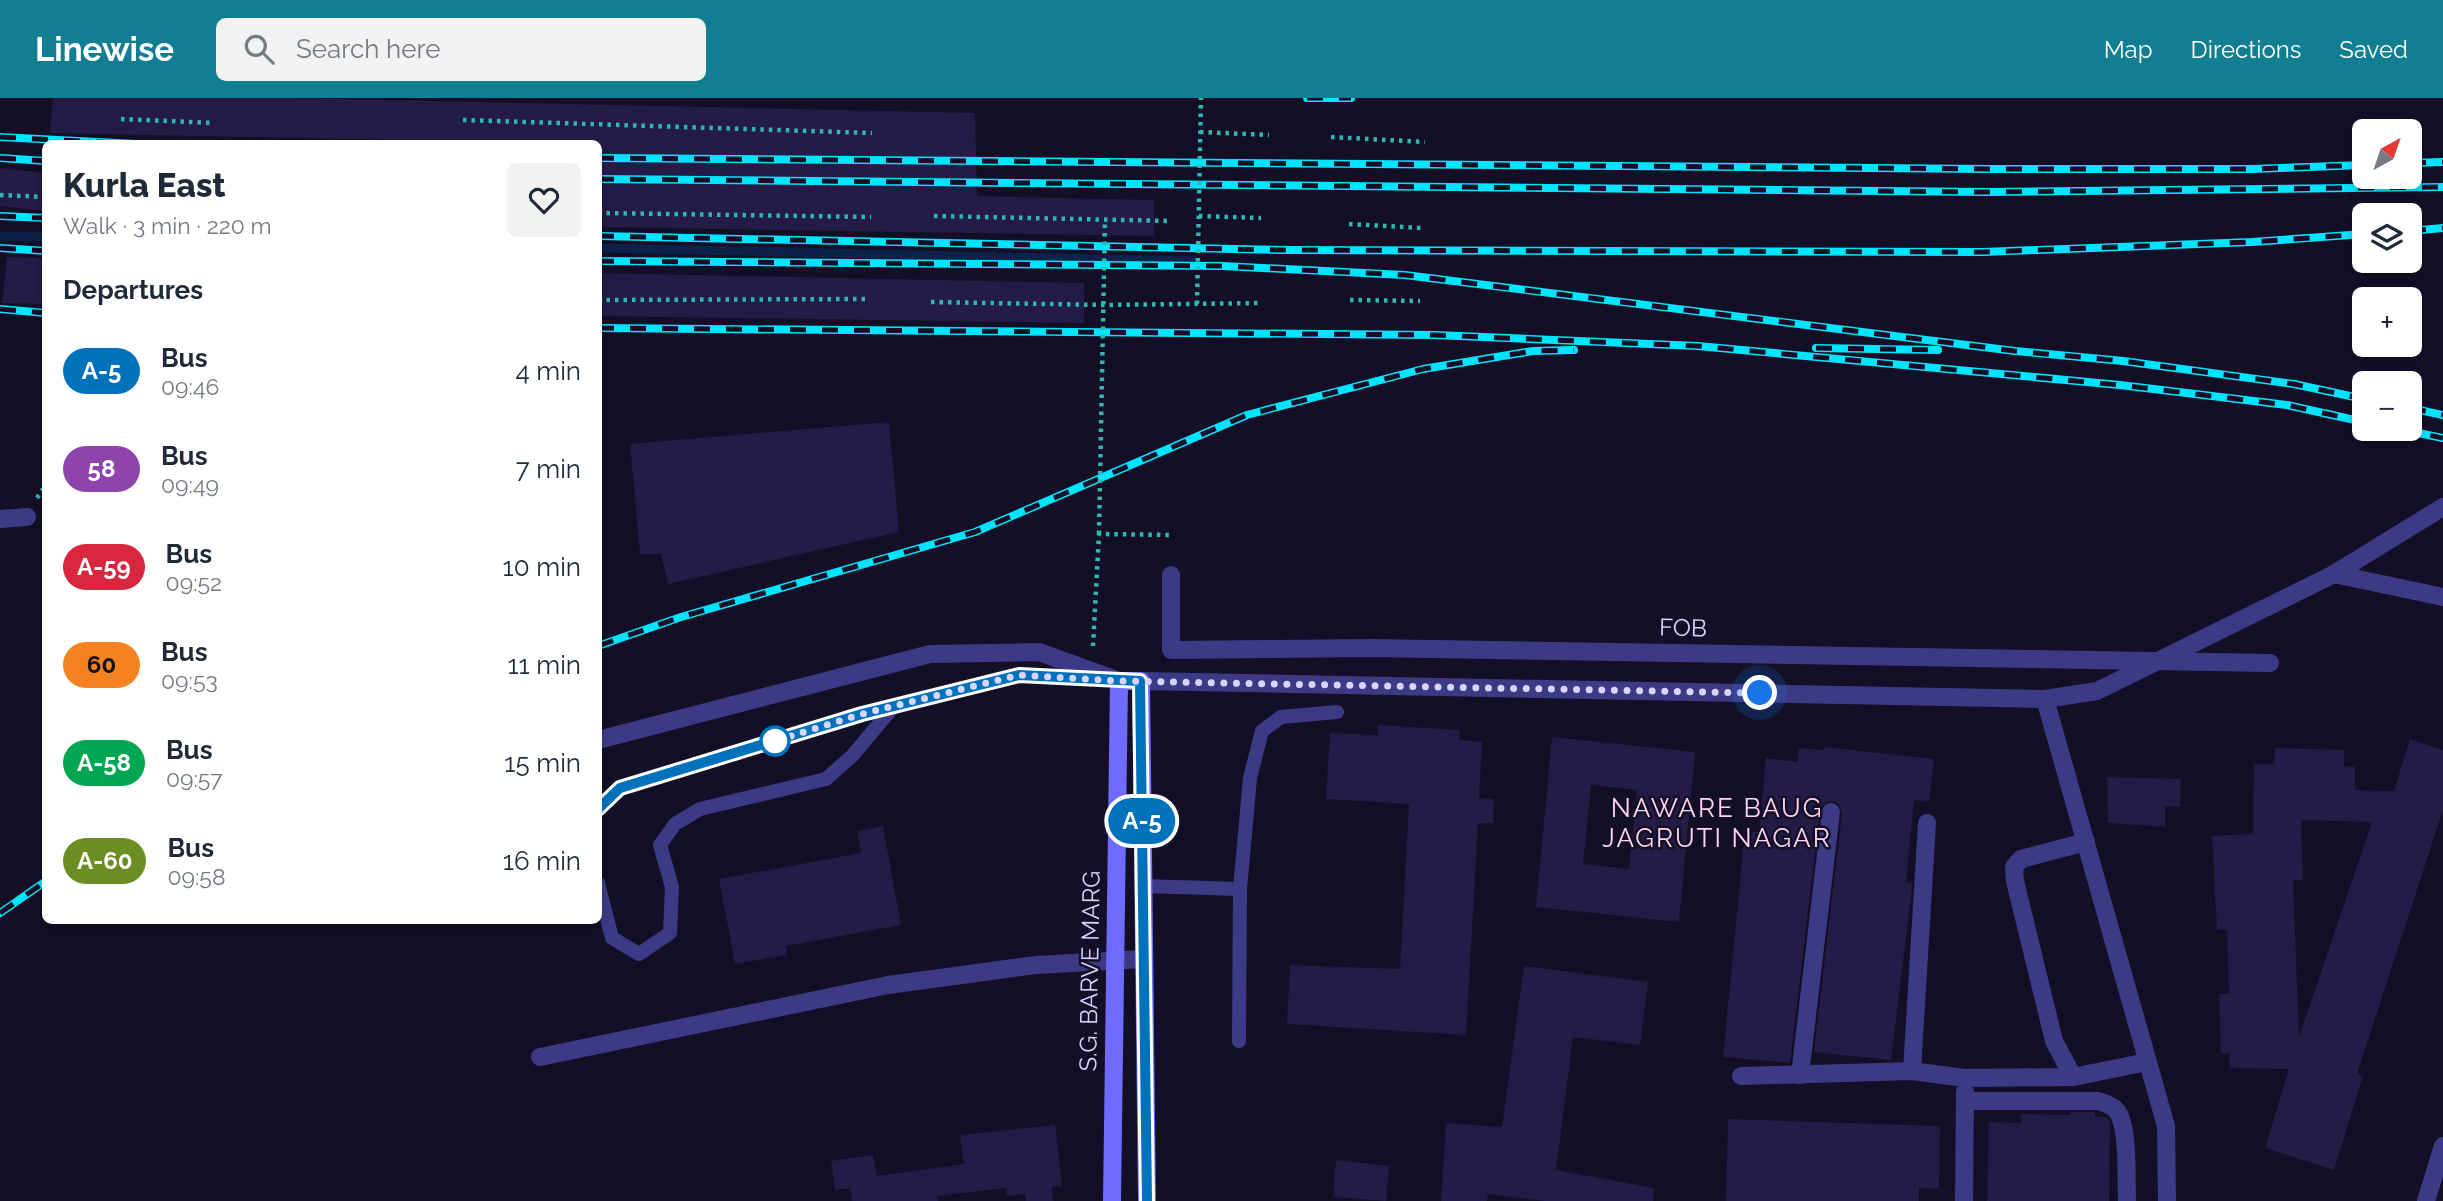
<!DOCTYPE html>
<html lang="en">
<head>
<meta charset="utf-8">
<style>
	body { margin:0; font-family:Raleway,sans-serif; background:#f2f2f3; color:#1f2937; height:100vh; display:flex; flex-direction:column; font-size:26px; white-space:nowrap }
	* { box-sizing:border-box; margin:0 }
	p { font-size:23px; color:#747a83 }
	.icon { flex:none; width:38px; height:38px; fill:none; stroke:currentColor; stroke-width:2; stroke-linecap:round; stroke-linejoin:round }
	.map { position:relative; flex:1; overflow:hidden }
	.sheet { position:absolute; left:42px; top:42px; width:560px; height:784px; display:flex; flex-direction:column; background:#fff; border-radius:10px; box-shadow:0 4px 10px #0003 }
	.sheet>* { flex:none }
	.badge { padding:0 14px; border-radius:23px; font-size:24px; line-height:46px }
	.needle { width:46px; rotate:40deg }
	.controls { position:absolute; left:2352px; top:21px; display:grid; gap:14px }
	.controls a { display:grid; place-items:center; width:70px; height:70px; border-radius:10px; background:#fff; box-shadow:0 4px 10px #0003; font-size:35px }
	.you { position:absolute; width:35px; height:35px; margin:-18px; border:5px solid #fff; border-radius:50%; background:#1a73e8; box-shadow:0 0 0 10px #1a73e833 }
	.map>.badge { position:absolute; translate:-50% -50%; box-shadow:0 0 0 4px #fff }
	h2 { padding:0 21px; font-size:26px; line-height:63px }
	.round { display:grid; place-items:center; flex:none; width:74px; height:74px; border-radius:10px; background:#f2f2f3 }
	.overview { display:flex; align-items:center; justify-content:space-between; height:119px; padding:0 21px }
	h1 { font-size:33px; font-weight:800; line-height:52px }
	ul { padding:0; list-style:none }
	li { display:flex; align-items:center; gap:21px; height:98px; padding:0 21px }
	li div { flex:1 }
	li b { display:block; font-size:26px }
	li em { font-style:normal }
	li .badge { min-width:77px; font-weight:700; text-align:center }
	header { display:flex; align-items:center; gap:42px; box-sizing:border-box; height:98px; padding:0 35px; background:#117e91; color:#fff }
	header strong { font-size:33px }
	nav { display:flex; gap:38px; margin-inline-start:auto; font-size:24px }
	.search { width:490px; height:63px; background:#f2f2f3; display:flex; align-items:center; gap:18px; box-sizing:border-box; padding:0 24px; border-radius:10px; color:#747a83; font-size:26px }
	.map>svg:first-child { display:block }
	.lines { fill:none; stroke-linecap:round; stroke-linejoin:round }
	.stream { stroke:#0c2248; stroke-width:9 }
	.building { fill:#241b47; fill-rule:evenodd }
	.path { stroke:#2fb8b0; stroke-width:4.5; stroke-dasharray:3.5 5; stroke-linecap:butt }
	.service { stroke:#3d3a85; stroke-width:14 }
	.minor { stroke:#3d3a85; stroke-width:18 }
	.secondary { stroke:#6f6bff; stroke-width:18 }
	.rail-casing { stroke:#00e5ff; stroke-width:8 }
	.rail { stroke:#130f26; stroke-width:5; stroke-dasharray:16; stroke-linecap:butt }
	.path-bridge { stroke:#2fb8b0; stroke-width:4.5; stroke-dasharray:3.5 5; stroke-linecap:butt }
	.pedestrian-bridge { stroke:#3d3a85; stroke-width:18 }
	.line-casing { stroke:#fff; stroke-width:16 }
	.line { stroke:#0072bc; stroke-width:10 }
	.walk { stroke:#d9d4ff; stroke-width:7; stroke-dasharray:0 12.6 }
	.stop-dot { fill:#fff; stroke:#0072bc; stroke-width:3.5 }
	.labels { text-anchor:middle; stroke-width:5; stroke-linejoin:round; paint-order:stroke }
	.street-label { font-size:24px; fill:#d9d4ff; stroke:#130f26 }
	.neighbourhood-label { font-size:26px; letter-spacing:2px; fill:#ffd6f0; stroke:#130f26 }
</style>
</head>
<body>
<header>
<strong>Linewise</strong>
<div class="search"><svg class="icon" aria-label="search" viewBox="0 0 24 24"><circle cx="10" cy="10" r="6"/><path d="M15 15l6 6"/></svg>Search here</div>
<nav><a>Map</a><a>Directions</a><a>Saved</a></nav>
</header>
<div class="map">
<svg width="2443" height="1103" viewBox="0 0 2443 1103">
	<rect width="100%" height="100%" fill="#130f26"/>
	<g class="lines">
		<g class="stream">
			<path d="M0,138l46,1"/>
			<path d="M598,150l596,13"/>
		</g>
	</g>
	<g class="building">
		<path d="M53,0h240l682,15 2,83 177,4v36l-556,-9v-83l-548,-11z"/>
		<path d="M0,70l46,5v38l-46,-5z"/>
		<path d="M7,159l39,1v46l-44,-1z"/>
		<path d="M598,175l486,10v40l-486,-7z"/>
		<path d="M889,324l10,110 -231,52 -7,-30h-21l-10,-110z"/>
		<path d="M1378,627l82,5 -1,10 23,2 -3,56 15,1 -1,24h-15l-12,212 -179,-11 3,-59 110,4 9,-165 -83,-5 4,-66 48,2z"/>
		<path d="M1552,639l143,15 -16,170 -143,-15zM1591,687l46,5 -8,79 -46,-5z"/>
		<path d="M2410,641l33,11v60l-86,264 6,2 -29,94 -69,-22 24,-79 -59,-1 -1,-15h-8l-2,-59h10l-2,-64h-10l-5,-94 41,-2 1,-70h20l1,-16 69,2v16l11,1v23l39,1zM2301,722l71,2 -73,215 -6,-156 10,-1z"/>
		<path d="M1824,649l110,12 -5,43 -15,-2 -8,82 6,1 -1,14 -20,163 -77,-8 28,-239 -4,-10 -6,-2 -10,4 -2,6 -30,252 -67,-6 22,-226 14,1 7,-74 31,4 2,-14 25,2z"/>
		<path d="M2107,679l74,2 -1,28 -15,-1v21l-57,-4z"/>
		<path d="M883,728l18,99 -115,21 1,9 -52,9 -16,-85 142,-26 -4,-22z"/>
		<path d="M1524,868l124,16 -8,63 -67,-8 -17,133 98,18 -1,13h-108l-57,-7 -1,7h-46l5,-78 56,4z"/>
		<path d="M2070,1014h25v5h12l3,6 -1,78h-122l2,-79 32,1v-9l49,1z"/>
		<path d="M1728,1021l212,7 -1,63 -20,-1v13h-193z"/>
		<path d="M1055,1027l7,61 -10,1 1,14h-27l-1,-7 -18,2 -1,-8 -69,8 1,5h-86l-2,-13 -15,2 -4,-29 42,-6 4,21 87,-12 -4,-29z"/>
		<path d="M1336,1062l53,6 -3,35 -53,-4z"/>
	</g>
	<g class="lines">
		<g class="path">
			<path d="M121,21l92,4"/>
			<path d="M463,22l409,13"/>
			<path d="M1200,34l69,3"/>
			<path d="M1331,39l94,5"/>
			<path d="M0,97l46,2"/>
			<path d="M598,115l273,4"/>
			<path d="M934,118l238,5"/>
			<path d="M1199,118l62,2"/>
			<path d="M1349,126l73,4"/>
			<path d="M598,202l271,-1"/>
			<path d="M1350,202l70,1"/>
			<path d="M931,204l173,3 158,-2"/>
			<path d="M37,400l5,-8h4"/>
			<path d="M1093,548l6,-112 73,1"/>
		</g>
		<g class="service">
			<path d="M598,711l22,-21 242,-74 157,-39 88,5"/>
			<path d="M598,785l14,55 27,16 31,-21 2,-46 -12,-42 15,-21 25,-15 126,-30 26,-23 42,-50"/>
			<path d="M1143,788l97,3"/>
			<path d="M1239,943l1,-152 10,-111 12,-47 19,-14 56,-5"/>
		</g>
		<g class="minor">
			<path d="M0,421l27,-2"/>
			<path d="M2334,476l109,23"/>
			<path d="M1141,583l904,18 52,-8 237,-117 109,-67"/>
			<path d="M2045,601l121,427 1,75"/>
			<path d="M598,642l332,-86 109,-2 80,29"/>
			<path d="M540,959l348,-72 148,-20 108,-6"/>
			<path d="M1912,973l15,-248"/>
			<path d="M1800,977l31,-263"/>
			<path d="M1741,978l171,-5 53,7 108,-1 74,-15"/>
			<path d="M2073,979l-19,-36 -39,-160 -1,-14 7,-8 65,-17"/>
			<path d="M1965,1003h133c6,2 14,4 19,10 12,16 9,69 10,90"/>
			<path d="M1964,1103l1,-109"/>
			<path d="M2426,1103l17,-55"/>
		</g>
		<path class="secondary" d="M1112,1103l7,-520h22l6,520"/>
		<defs>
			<g id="rail">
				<path d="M1307,0h44"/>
				<path d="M0,39l136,7"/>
				<path d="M0,60l46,3"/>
				<path d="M598,60l1392,11h262l112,-4"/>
				<path d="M2410,65l33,-1"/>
				<path d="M598,81l1389,13 456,-5"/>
				<path d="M0,118l46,2"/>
				<path d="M2410,133l33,-3"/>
				<path d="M598,138l682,14 703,2 269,-10 112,-8"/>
				<path d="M0,150l46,3"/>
				<path d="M598,163l625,5 182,9 610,76 108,10 171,23 70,15"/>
				<path d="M0,211l46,4"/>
				<path d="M598,230l837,7 263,11 422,39 167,20 77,17"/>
				<path d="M1816,250l122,2"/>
				<path d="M2410,310l33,7"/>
				<path d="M2399,331l44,9"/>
				<path d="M598,548l83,-29 294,-85 272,-117 176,-46 110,-18 41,-1"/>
				<path d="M0,815l46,-32"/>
			</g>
		</defs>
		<use href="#rail" class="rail-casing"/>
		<use href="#rail" class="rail"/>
		<g class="path-bridge">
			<path d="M1197,206l4,-206"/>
			<path d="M1099,436l6,-314"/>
		</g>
		<path class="pedestrian-bridge" d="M1171,477v75l199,-2 900,15"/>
	</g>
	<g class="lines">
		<defs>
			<path id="line" d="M598,711l22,-21 242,-74 157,-39 121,6 7,520"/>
		</defs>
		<use href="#line" class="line-casing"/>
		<use href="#line" class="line"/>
		<path class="walk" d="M775,643l-10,3 97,-30 157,-39 100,6 641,12"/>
	</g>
	<circle class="stop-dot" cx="775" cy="643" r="14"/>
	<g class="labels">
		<g class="street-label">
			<text transform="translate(1683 530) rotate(1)" y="8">FOB</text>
			<text transform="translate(1090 873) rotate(-89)" y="8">S.G. BARVE MARG</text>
		</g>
		<g class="neighbourhood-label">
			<text x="1717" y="719">NAWARE BAUG<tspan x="1717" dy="30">JAGRUTI NAGAR</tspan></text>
		</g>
	</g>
</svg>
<div class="controls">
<a><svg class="needle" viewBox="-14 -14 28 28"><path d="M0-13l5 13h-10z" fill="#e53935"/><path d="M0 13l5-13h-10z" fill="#747a83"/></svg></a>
<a><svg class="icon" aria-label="layers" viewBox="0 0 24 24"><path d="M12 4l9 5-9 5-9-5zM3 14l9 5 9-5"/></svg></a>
<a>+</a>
<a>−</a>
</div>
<div class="you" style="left:1760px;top:595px"></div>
<b class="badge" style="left:1142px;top:723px;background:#0072bc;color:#fff">A-5</b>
<section class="sheet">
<div class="overview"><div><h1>Kurla East</h1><p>Walk · 3 min · 220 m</p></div><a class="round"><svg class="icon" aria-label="heart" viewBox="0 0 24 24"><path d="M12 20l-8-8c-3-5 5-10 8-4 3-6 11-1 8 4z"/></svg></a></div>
<h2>Departures</h2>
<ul>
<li><span class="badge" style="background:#0072bc;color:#fff">A-5</span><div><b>Bus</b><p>09:46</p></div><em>4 min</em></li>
<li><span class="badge" style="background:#8e44ad;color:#fff">58</span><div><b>Bus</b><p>09:49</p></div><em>7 min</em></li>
<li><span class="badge" style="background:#d7263d;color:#fff">A-59</span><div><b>Bus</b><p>09:52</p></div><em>10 min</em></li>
<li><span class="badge" style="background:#f58220;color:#111">60</span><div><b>Bus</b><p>09:53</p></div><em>11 min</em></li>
<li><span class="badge" style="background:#00a651;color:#fff">A-58</span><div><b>Bus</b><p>09:57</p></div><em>15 min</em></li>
<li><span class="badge" style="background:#6b8e23;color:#fff">A-60</span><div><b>Bus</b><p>09:58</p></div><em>16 min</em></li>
</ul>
</section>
</div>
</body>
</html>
